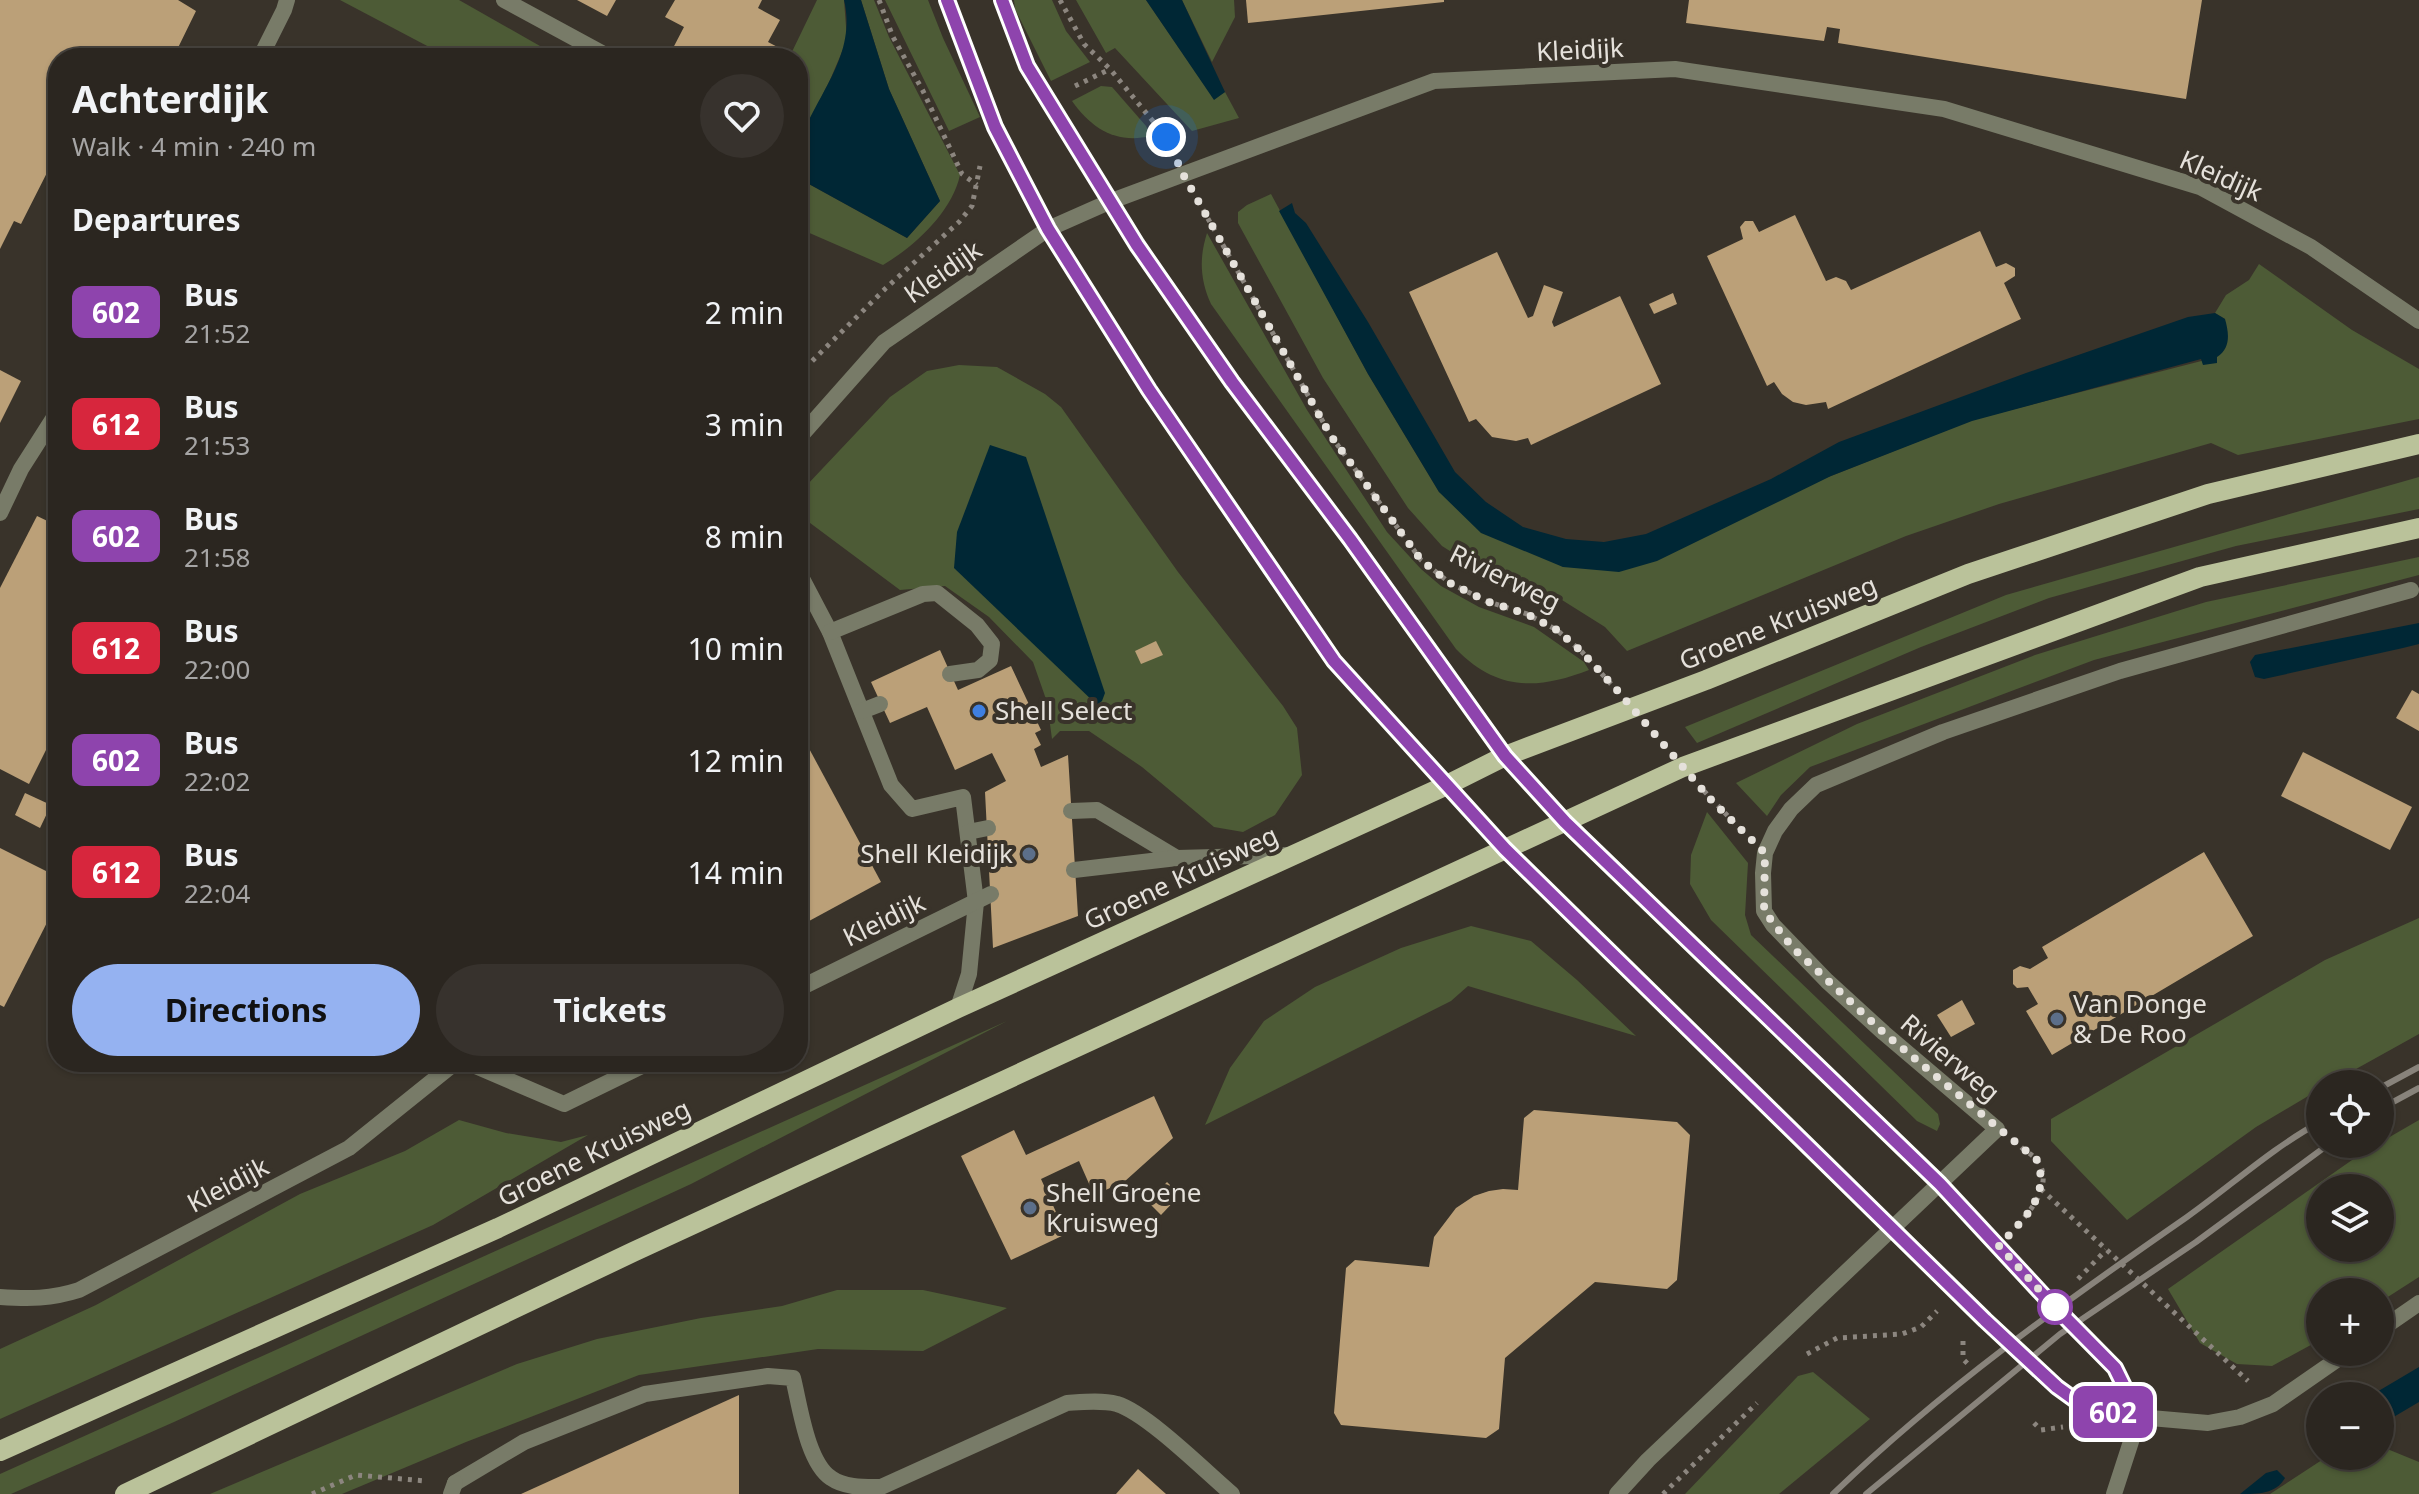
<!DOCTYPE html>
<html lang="en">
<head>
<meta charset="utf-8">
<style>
	body { margin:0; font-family:"Noto Sans",sans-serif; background:#37322d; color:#f1f3f6; height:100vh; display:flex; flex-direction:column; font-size:30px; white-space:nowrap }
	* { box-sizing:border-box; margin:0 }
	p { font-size:26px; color:#a6a5a5 }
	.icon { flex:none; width:44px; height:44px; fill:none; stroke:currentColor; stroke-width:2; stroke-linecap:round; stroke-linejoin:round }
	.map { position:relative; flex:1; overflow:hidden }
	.drawer { position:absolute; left:48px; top:48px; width:760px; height:1024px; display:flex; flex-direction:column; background:#2b2620; border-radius:32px; box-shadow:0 2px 6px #0004,0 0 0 2px #47433e }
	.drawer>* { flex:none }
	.badge { padding:0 16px; border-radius:12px; font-size:28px; line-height:52px }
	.fabs { position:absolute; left:2306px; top:1070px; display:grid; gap:16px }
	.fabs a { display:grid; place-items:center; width:88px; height:88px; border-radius:50%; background:#2b2620; box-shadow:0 2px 6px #0004,0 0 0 2px #47433e; font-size:40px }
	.you { position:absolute; width:40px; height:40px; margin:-20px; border:6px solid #fff; border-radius:50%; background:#1a73e8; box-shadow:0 0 0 12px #1a73e833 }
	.map>.badge { position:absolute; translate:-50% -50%; box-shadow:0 0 0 4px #fff }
	h2 { padding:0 24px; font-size:30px; line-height:72px }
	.round { display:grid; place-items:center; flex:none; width:84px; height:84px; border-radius:42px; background:#37322d }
	.headline { display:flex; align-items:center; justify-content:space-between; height:136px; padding:0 24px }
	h1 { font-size:38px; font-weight:700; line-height:60px }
	.primary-button { display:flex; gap:16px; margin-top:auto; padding:16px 24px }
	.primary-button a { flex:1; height:92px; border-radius:48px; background:#95b2f1; color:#111; font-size:32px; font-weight:700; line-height:92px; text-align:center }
	.primary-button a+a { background:#37322d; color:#f1f3f6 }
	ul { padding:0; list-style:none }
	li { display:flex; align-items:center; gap:24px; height:112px; padding:0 24px }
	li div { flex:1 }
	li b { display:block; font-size:30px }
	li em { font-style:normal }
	li .badge { min-width:88px; font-weight:700; text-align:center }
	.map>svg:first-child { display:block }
	.green { fill:#4d5b36; fill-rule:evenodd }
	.water { fill:#002735 }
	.building { fill:#bba078 }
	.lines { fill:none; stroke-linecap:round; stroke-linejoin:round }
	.path { stroke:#8c867f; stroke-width:5; stroke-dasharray:4 6; stroke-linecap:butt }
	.service { stroke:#787b68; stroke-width:16 }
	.minor { stroke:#787b68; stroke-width:16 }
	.tertiary { stroke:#787b68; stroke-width:16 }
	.secondary { stroke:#9da385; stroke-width:16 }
	.primary { stroke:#bac29a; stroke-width:20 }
	.rail { stroke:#88837b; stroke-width:6 }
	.line-casing { stroke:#fff; stroke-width:18 }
	.line { stroke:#8e44ad; stroke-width:12 }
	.walk { stroke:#e5e1db; stroke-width:8; stroke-dasharray:0 14.4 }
	.shop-dot { fill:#3f7fe0; stroke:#39332a; stroke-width:3 }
	.service-dot { fill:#5c6f8a; stroke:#39332a; stroke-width:3 }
	.stop-dot { fill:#fff; stroke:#8e44ad; stroke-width:4 }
	.labels { text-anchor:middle; stroke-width:8; stroke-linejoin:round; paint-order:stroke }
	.street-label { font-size:26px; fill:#e5e1db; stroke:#39332a }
	.poi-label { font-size:26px; fill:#e5e1db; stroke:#39332a; text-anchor:start }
</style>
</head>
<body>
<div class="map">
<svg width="2419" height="1494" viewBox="0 0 2419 1494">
	<rect width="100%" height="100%" fill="#39332a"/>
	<g class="green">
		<path d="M340,0h119l102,58h-111z"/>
		<path d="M817,0h27l3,40 -17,40 -32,64v-86h-9z"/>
		<path d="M861,0h13l15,37 71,138c-8,37 -45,71 -77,90l-85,-37v-50l109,60 33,-37 -51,-112z"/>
		<path d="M885,0h43l15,38 37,79 -31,14z"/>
		<path d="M1014,0h38l14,31 24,31 -39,19 -36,-72z"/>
		<path d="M1076,0h70l68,99 11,-7 14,26 -47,13 -77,-83 -9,5z"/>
		<path d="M1182,0h52l1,17 -23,45z"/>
		<path d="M1101,86l11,1 34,39 5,10c-35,8 -59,-7 -79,-35z"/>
		<path d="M1271,194l97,180 71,118 124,75 268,-91 141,-56 245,-63 8,-38 -10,-6 11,-18 23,-15 10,-16 93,66 67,39v50l-181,36 -27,-12 -212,61 -93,32 -279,115 -22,-24 -43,-27 -68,-21 -52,-33 -34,-38 -85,-130 -85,-155v-11l9,-7z"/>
		<path d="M1207,233l100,177 80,122 34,37 20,17 38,21 55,20 50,35 5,8c-52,20 -92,21 -133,-21l-245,-345c-11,-24 -12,-46 -4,-71z"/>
		<path d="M959,365l38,2 48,27 16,13 117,165 105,134 14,22 5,47 -27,40 -32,17 -29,-5 -72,-60 -53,-36h-29l-8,8 -5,-37 -14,-40 -44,-45 -44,-31 -45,4 -102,-76 8,-28 84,-89 37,-26z"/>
		<path d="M2419,477v32l-183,37 -187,52 -128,49 -224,96 -12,-16 321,-132z"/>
		<path d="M2419,557v18l-325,85 -284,107 -29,28 -14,21 -31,-33 121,-59 178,-69 171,-53z"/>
		<path d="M1707,812l41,51 -3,52 6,20 187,179 2,10 -3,7 -20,-10 -206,-201 -21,-36 1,-29z"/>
		<path d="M2419,918v116l-90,50h-9v5l-64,38 -129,93 -76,-79v-22l274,-159z"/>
		<path d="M1471,926l60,15 46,39 59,56 -168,-50 -17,15 -246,124 25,-57 34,-47 51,-34 86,-39z"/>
		<path d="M1007,1021l-316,163 -517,238 -163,72h-11v-20z"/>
		<path d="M459,1120l47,13 55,9 27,-7 -155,90 -433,194v-70l96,-44 204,-111 105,-43z"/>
		<path d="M2419,1120v157l-39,25v-10h-60v48l-48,26 -35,-2 -37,-21 -32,-54 194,-136zM2320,1188h60v60h-60z"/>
		<path d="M837,1290h86l84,18 -84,43 -105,-2 -179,26 -173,67 -124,52h-132l307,-130 80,-25 104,-21 81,-12z"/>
		<path d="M1813,1372l57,47 -91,75h-94l113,-118z"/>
		<path d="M2380,1446l39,16v32h-149l58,-38h52z"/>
	</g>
	<g class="water">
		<path d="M844,0h17l28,89 51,112 -33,37 -109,-60c0,-12 -3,-27 2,-37 18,-49 57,-86 44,-141z"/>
		<path d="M1146,0h36l43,92 -11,8z"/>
		<path d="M1292,203l3,10 11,10 62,99 87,150 31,30 37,25 43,12 38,3 42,-8 125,-55 68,-37 187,-69 162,-56 27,-4 10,6c4,14 6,29 -8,38v6l-14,2 -2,-6 -229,62 -141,55 -174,85 -38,11 -56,-5 -82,-34 -42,-41 -71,-118 -89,-163z"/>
		<path d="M990,445l36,12 79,236 -3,8 -5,4 -143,-137 3,-36z"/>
		<path d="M2419,623v21l-16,4 -139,31 -9,-2 -5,-15 5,-7z"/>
		<path d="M2419,1367v35l-39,23v-29h-10z"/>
		<path d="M2277,1470l8,8c-9,16 -27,16 -45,16l26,-21z"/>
	</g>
	<g class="building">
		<path d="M0,0h178l18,11 -23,47h-115v93l-37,73 -7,-3 -14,28z"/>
		<path d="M577,0h39l-9,16z"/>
		<path d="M675,0h87l-4,8 22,12 -12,22 21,11 -2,5h-100l-15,-8 12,-23 -19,-10z"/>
		<path d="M1246,0h198v2l-196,21z"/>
		<path d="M1689,0h513l-16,99 -348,-56 2,-14 -13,-2 -3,14 -138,-18z"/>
		<path d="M1795,215l31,66 10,-4 10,4 5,9 129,-59 16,36 10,-4 9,5v8l-11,7 17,36 -193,90 -2,-7 -20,3 -13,-3 -11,-8 -8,-12 -7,4 -60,-130 36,-17 -3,-12 5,-6h8l6,11z"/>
		<path d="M1497,252l31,66 5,-2 11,-31 19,7 -11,30 2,5 66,-31 41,88 -130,61 -3,-7 -12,3 -24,-4 -16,-18 -7,3 -60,-130z"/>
		<path d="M1673,293l4,11 -23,10 -5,-10z"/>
		<path d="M0,370l21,11 -21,42z"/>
		<path d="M37,516l21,10v200l-29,58 -29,-15v-181z"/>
		<path d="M1156,641l7,14 -22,9 -6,-13z"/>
		<path d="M940,650l18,40 53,-24 30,64 -6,3 6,12 -7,4 7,18 27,-12 10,161 -85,32 -8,-156 21,-11 -14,-28 -37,17 -28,-63 -37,16 -19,-41z"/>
		<path d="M2412,690l7,4v37l-23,-13z"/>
		<path d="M798,728l83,154 -83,45z"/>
		<path d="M2303,752l109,55 -22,43 -109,-54z"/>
		<path d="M25,793l26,12 -11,23 -25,-13z"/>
		<path d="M0,848l58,29v24l-54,106 -4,-2z"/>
		<path d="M2204,852l49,84 -201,119 -26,-44 12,-7 -10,-17 -11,1 -4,-4v-14l7,-4 10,3 18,-11 -6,-11z"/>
		<path d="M1962,1000l13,24 -24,13 -14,-22z"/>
		<path d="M1154,1096l19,42 -49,44 -30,13 -15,-34 -38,18 25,55 -55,26 -50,-104 53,-26 12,25z"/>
		<path d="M1534,1110l143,12 13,13 -13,145 -10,9 -72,-7 -90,76 -6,71 -13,9 -145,-13 -7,-12 12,-145 9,-8 74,7 5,-30 22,-29 18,-12 15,-5 14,-2 15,1 6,-72z"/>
		<path d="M1167,1182l13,13 -19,20 -13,-13z"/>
		<path d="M739,1395v99h-218z"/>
		<path d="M1138,1469l28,25h-50z"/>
	</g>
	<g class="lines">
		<g class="path">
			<path d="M879,0l14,37 30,54 39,83 15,11"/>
			<path d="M1060,0l24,44 26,25 56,68 5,12"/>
			<path d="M1075,86l35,-17"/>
			<path d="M1198,201l133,235 90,124 29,23 36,18 41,13 30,16 25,22 29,32"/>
			<path d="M798,375l88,-87 73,-66 13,-16 8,-40"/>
			<path d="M1704,791l40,42"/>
			<path d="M2041,1189l207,192"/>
			<path d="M2018,1225c14,-16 36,-42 19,-65 -4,-5 -12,-9 -16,-13"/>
			<path d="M2078,1279l28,-29"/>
			<path d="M1963,1341v18l5,5"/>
			<path d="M1807,1354l30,-16 65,-4 19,-7 16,-16"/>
			<path d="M2034,1423l7,7 22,-3"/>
			<path d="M312,1494l44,-19 70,6"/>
			<path d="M1663,1494l94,-91"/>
		</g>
		<g class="service">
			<path d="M504,0l107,58"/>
			<path d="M798,571l32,61 61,153 21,24 51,-12 13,105 -7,72 -11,34"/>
			<path d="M830,632l93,-38 14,-1 40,32 15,19 -2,16 -12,10 -28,4"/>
			<path d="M862,711l18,-7"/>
			<path d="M1071,811l26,-1 80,48"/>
			<path d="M968,832l20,-4"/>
			<path d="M1074,870l103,-12 112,-3"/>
			<path d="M798,989l193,-95"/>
			<path d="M466,1062l98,42 86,-42"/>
			<path d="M455,1483l69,-41 121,-48 123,-18 25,2c7,28 14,84 38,100 14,10 34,9 50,9l186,-84c16,-1 34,-3 50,1 30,9 89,68 115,90"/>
		</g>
		<g class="minor">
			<path d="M260,58l24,-48 3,-10"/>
			<path d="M798,439l86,-97 164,-113 61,-27 325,-121 241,-12 269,40 256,78 111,60 108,74"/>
			<path d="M0,513l21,-44 37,-58"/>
			<path d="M0,1297c29,2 51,2 79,-7l270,-142 107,-86"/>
			<path d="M451,1494l4,-11"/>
			<path d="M1617,1494l31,-34 349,-331 -113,-96 -57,-52 -54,-56 -9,-14 -1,-38 2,-20 10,-22 16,-22 25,-24 127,-53 177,-61 291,-81"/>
			<path d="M2114,1494l25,-77"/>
		</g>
		<g class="tertiary">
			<path d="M1565,822l375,362 104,112 71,72 24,49"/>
			<path d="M1505,849l449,441 103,97 25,18 57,12 69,6 32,-6 33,-13 75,-52"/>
			<path d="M2380,1330l39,-27"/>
		</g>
		<g class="secondary">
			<path d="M947,0l48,127 53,102 101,161 185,271 171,188"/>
			<path d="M1002,0l25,66 110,179 95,137 118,157 155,217 60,66"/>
		</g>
		<g class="primary">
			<path d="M0,1451l498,-223 460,-220 487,-222 60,-30 201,-76 262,-106 240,-80 211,-50"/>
			<path d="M125,1494l508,-242 1050,-485 517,-190 219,-49"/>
		</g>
		<g class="rail">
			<path d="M2380,1088l39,-21"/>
			<path d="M2380,1109l39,-21"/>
			<path d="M1833,1494c109,-105 230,-191 354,-277 45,-32 85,-69 133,-95"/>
			<path d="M1866,1494l194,-160 136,-92 133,-98"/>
		</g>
	</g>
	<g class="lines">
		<defs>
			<path id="line" d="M947,0l48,127 53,102 101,161 185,271 171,188 480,471 72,67 25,18 57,12 -24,-49 -71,-72 -104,-112 -375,-362 -60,-66 -155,-217 -118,-157 -95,-137 -110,-179 -25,-66"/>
		</defs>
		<use href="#line" class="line-casing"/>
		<use href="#line" class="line"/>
		<path class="walk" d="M1166,137l18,39 147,260 90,124 29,23 36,18 41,13 30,16 25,22 34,37 97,113 52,51 -1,58 28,36 92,86 153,127c14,37 -15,60 -38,86l56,61"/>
	</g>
	<circle class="shop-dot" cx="979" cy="711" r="8"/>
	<g class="service-dot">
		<circle cx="1029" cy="854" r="8"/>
		<circle cx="2057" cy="1019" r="8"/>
		<circle cx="1030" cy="1208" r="8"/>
	</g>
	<circle class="stop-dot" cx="2055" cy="1307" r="16"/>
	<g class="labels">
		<g class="street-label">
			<text transform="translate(1580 50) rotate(-3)" y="9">Kleidijk</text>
			<text transform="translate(2221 176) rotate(24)" y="9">Kleidijk</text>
			<text transform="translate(943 272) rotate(-35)" y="9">Kleidijk</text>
			<text transform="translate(1505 578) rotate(26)" y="9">Rivierweg</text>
			<text transform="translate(1778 623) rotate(-22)" y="9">Groene Kruisweg</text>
			<text transform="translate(1181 878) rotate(-25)" y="9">Groene Kruisweg</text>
			<text transform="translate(884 920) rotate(-26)" y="9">Kleidijk</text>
			<text transform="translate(1950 1058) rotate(40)" y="9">Rivierweg</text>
			<text transform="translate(594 1153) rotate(-26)" y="9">Groene Kruisweg</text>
			<text transform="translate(228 1185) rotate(-28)" y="9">Kleidijk</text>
		</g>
		<g class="poi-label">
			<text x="995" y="720">Shell Select</text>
			<text x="1013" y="863" text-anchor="end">Shell Kleidijk</text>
			<text x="2073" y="1013">Van Donge<tspan x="2073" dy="30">&amp; De Roo</tspan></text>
			<text x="1046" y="1202">Shell Groene<tspan x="1046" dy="30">Kruisweg</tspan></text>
		</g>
	</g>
</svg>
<div class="fabs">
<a><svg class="icon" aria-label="locate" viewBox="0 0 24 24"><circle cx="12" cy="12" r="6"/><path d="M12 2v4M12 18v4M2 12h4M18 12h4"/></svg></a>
<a><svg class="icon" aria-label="layers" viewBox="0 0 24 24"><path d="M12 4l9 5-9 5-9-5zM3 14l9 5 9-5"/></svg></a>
<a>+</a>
<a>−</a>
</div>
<div class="you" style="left:1166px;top:137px"></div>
<b class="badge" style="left:2113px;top:1412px;background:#8e44ad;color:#fff">602</b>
<section class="drawer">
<div class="headline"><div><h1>Achterdijk</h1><p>Walk · 4 min · 240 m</p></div><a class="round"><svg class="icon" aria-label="heart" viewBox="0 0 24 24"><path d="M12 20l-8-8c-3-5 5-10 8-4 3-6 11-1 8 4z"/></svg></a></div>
<h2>Departures</h2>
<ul>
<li><span class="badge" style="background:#8e44ad;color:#fff">602</span><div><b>Bus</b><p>21:52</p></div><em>2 min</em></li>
<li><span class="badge" style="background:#d7263d;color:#fff">612</span><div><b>Bus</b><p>21:53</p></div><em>3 min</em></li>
<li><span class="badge" style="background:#8e44ad;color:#fff">602</span><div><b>Bus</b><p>21:58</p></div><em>8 min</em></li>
<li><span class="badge" style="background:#d7263d;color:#fff">612</span><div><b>Bus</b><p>22:00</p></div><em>10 min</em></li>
<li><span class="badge" style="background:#8e44ad;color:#fff">602</span><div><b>Bus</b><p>22:02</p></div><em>12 min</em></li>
<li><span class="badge" style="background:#d7263d;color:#fff">612</span><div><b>Bus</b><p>22:04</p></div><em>14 min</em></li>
</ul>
<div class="primary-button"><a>Directions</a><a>Tickets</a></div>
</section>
</div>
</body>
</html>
